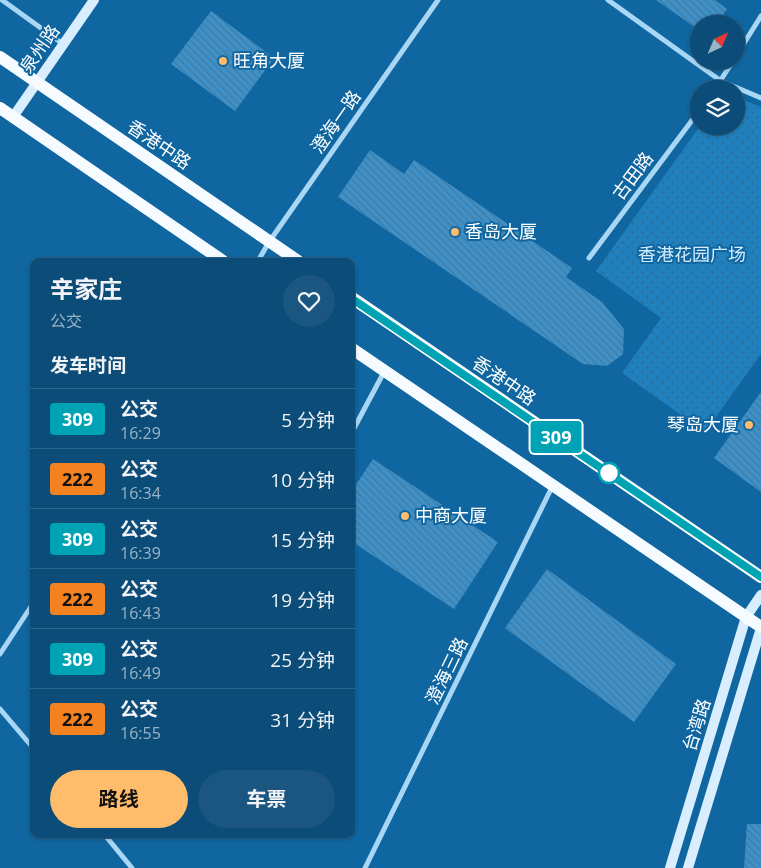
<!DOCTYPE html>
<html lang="zh">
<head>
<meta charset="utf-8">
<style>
	body { margin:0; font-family:"Open Sans","Noto Sans SC",sans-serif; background:#1a5680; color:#f1f3f6; height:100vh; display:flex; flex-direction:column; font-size:19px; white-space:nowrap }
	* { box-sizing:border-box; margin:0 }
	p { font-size:16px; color:#9ab4c6 }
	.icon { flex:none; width:28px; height:28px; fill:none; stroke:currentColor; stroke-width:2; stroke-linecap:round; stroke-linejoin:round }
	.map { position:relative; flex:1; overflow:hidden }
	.sheet { position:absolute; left:30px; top:258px; width:325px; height:580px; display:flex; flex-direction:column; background:#0c4c78; border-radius:10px; box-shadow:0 1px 4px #0004,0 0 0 1px #2c638a }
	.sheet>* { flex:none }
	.badge { padding:0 10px; border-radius:4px; font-size:18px; line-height:32px }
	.needle { width:32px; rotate:44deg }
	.tools { position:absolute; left:690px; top:15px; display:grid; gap:10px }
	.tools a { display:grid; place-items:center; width:55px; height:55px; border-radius:50%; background:#0c4c78; box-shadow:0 1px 4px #0004,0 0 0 1px #2c638a; font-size:25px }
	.map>.badge { position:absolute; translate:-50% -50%; box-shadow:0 0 0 2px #fff }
	h2 { padding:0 20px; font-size:19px; line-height:45px }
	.round { display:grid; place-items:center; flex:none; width:52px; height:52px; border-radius:26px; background:#1a5680 }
	.headline { display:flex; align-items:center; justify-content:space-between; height:85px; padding:0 20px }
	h1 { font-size:24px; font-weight:700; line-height:38px }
	.action { display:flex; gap:10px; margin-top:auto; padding:10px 20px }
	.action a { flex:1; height:58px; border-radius:30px; background:#ffbd6c; color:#111; font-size:20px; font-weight:700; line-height:58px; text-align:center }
	.action a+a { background:#1a5680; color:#f1f3f6 }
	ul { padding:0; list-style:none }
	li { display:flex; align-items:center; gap:15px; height:60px; padding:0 20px; border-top:1px solid #2c638a }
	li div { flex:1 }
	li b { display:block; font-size:19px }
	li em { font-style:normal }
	li .badge { min-width:55px; font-weight:700; text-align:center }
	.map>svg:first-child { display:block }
	.park { fill:url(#park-dots) }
	.building { fill:url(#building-back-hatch) }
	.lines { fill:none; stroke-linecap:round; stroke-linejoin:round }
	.street { stroke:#a8d7f5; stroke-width:5 }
	.secondary { stroke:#d8eefe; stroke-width:10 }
	.primary { stroke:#f6fbff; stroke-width:12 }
	.line-casing { stroke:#fff; stroke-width:11 }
	.line { stroke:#00a3b4; stroke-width:8 }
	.poi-dot { fill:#ffbd6c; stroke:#1066a0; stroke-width:2 }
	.stop-dot { fill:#fff; stroke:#00a3b4; stroke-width:2.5 }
	.labels { text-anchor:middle; stroke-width:4; stroke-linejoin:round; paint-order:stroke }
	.street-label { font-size:18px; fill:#fff; stroke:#1066a0 }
	.poi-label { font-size:18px; fill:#fff; stroke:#1066a0; text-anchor:start }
	.park-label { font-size:18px; fill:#d1edfe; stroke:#1066a0 }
</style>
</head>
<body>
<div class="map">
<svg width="761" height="868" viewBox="0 0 761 868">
	<defs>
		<pattern id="park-dots" width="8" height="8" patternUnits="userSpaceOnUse" patternTransform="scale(1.25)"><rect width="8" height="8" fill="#1f80bd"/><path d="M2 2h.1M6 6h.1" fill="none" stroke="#33698a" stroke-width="1.8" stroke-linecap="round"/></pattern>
		<pattern id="building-back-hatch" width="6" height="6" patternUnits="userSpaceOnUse" patternTransform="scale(1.25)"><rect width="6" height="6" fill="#3e91c8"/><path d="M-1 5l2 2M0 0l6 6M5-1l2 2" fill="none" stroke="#43799d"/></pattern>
	</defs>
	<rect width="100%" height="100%" fill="#1066a0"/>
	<path class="park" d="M736,97l25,10v247l-56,78 -83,-59 39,-55 -65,-47 104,-145h36z"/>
	<g class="building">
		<path d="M656,0h59l12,9 -10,15h-18v6z"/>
		<path d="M211,11l63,47 -39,53 -64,-47z"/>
		<path d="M370,150l34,24 10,-14 158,108 -6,9 36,25 22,27 -1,25 -16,12 -24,-2 -245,-167z"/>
		<path d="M761,392v100l-47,-34z"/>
		<path d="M373,459l125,83 -44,67 -103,-68v-49z"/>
		<path d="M547,569l129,95 -42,58 -129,-94z"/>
		<path d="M747,824h14v44h-17z"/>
	</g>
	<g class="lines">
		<g class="street">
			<path d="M2,0l61,44"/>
			<path d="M608,0l113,81 40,17"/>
			<path d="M736,56l25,-40"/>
			<path d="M715,89l18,-28"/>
			<path d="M589,258l110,-147"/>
			<path d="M258,261l11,-19 169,-242"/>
			<path d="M351,434l33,-62"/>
			<path d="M0,654l34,-52"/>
			<path d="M0,709l34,40"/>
			<path d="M104,834l28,34"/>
			<path d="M365,868l187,-381"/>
		</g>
		<g class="secondary">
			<path d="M13,117l81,-117"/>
			<path d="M670,868l76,-251 15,-22"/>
			<path d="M688,868l73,-240"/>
		</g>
		<g class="primary">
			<path d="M0,57l298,204"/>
			<path d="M0,108l223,153"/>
			<path d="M351,297l410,280"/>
			<path d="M351,348l410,279"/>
		</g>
	</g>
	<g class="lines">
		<defs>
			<path id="line" d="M351,298l410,279"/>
		</defs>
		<use href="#line" class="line-casing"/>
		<use href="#line" class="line"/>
	</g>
	<g class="poi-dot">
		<circle cx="223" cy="61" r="5"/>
		<circle cx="455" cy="232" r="5"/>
		<circle cx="749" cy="425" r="5"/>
		<circle cx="405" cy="516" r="5"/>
	</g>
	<circle class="stop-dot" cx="609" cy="473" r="10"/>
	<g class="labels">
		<g class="street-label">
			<text transform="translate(40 49) rotate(-55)" y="6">泉州路</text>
			<text transform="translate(336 122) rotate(-55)" y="6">澄海一路</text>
			<text transform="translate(159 145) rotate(34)" y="6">香港中路</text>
			<text transform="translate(633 176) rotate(-53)" y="6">古田路</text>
			<text transform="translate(504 381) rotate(34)" y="6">香港中路</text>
			<text transform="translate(447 671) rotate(-64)" y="6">澄海三路</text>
			<text transform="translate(697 725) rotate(-73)" y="6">台湾路</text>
		</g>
		<g class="poi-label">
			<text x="233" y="67">旺角大厦</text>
			<text x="465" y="238">香岛大厦</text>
			<text x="739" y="431" text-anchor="end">琴岛大厦</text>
			<text x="415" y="522">中商大厦</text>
		</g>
		<g class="park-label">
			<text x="692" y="261">香港花园广场</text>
		</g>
	</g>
</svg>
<div class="tools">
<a><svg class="needle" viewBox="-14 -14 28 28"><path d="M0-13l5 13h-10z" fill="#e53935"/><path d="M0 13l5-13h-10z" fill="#9ab4c6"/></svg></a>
<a><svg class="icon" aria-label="layers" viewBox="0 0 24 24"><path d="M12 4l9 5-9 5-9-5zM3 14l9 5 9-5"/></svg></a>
</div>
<b class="badge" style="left:556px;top:437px;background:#00a3b4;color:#fff">309</b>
<section class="sheet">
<div class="headline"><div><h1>辛家庄</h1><p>公交</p></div><a class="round"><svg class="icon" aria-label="heart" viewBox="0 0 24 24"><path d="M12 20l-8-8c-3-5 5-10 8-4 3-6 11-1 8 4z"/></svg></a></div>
<h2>发车时间</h2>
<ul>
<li><span class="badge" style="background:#00a3b4;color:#fff">309</span><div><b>公交</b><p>16:29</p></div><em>5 分钟</em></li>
<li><span class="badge" style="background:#f58220;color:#111">222</span><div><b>公交</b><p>16:34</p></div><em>10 分钟</em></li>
<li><span class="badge" style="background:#00a3b4;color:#fff">309</span><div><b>公交</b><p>16:39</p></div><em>15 分钟</em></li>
<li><span class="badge" style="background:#f58220;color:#111">222</span><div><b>公交</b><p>16:43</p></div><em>19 分钟</em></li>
<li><span class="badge" style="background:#00a3b4;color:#fff">309</span><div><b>公交</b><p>16:49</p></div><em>25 分钟</em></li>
<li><span class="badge" style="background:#f58220;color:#111">222</span><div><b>公交</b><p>16:55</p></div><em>31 分钟</em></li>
</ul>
<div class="action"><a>路线</a><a>车票</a></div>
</section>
</div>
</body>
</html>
